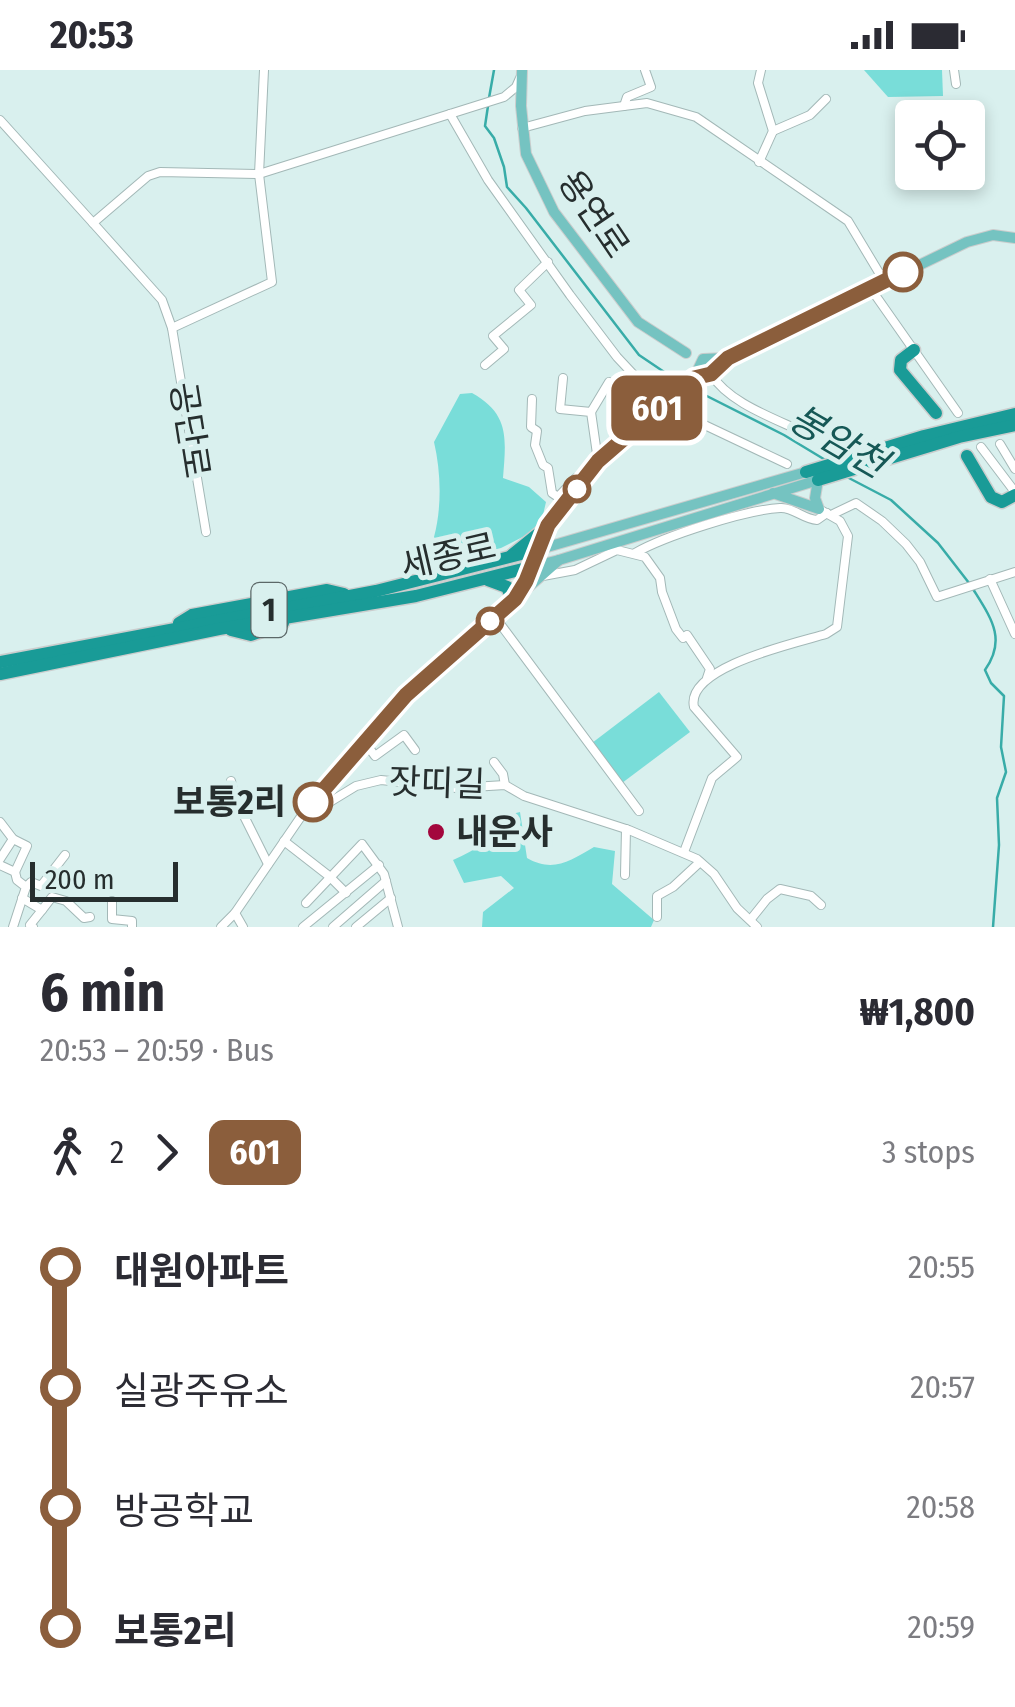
<!DOCTYPE html>
<html lang="en">
<head>
<meta charset="utf-8">
<style>
	body { margin:0; font-family:"Fira Sans Condensed","Noto Sans KR",sans-serif; background:#f2f2f3; color:#2b2b33; height:100vh; display:flex; flex-direction:column; font-size:38px; white-space:nowrap }
	* { box-sizing:border-box; margin:0 }
	p { font-size:32px; color:#7c7c81 }
	.icon { flex:none; width:55px; height:55px; fill:none; stroke:currentColor; stroke-width:2; stroke-linecap:round; stroke-linejoin:round }
	.map { position:relative; height:857px; overflow:hidden }
	.sheet { display:flex; flex-direction:column; background:#fff; flex:1 }
	.sheet>* { flex:none }
	.badge { padding:0 20px; border-radius:15px; font-size:35px; line-height:65px }
	.controls { position:absolute; left:895px; top:30px; display:grid; gap:20px }
	.controls a { display:grid; place-items:center; width:90px; height:90px; border-radius:10px; background:#fff; box-shadow:0 5px 15px #0003; font-size:50px }
	.scale { position:absolute; left:30px; bottom:25px; width:148px; box-sizing:border-box; padding-left:10px; border:5px solid #262e2e; border-top:0; font-size:28px; line-height:35px; white-space:nowrap; color:#262e2e; -webkit-text-stroke:8px #d9f0ee; paint-order:stroke }
	.map>.badge { position:absolute; translate:-50% -50%; box-shadow:0 0 0 5px #fff }
	.legs { display:flex; align-items:center; gap:15px; height:110px; padding:0 40px; font-size:32px }
	.legs p { margin-inline-start:auto }
	.head { display:flex; align-items:center; justify-content:space-between; height:170px; padding:0 40px }
	h1 { font-size:55px; font-weight:700; line-height:75px }
	ul { padding:0 40px; list-style:none }
	li { display:flex; align-items:center; gap:35px; height:120px; font-size:38px }
	li i { display:grid; place-items:center; width:15px; height:100%; margin:0 12px; background:currentColor }
	li i::after { content:''; width:25px; height:25px; margin:-12px; border:8px solid; border-radius:50%; background:#fff }
	li p { margin-inline-start:auto }
	li:first-child i { background:linear-gradient(#0000 50%,currentColor 0) }
	li:last-child i { background:linear-gradient(currentColor 50%,#0000 0) }
	.status { display:flex; justify-content:space-between; align-items:center; height:70px; padding:0 50px; background:#fff; direction:ltr }
	.status svg { height:28px; fill:currentColor }
	.map>svg:first-child { display:block }
	.green { fill:#79ddd9 }
	.lines { fill:none; stroke-linecap:round; stroke-linejoin:round }
	.stream { stroke:#38aca8; stroke-width:2.5 }
	.minor-casing { stroke:#a3b8b7; stroke-width:10 }
	.major-casing { stroke:#cbcdcd; stroke-width:12 }
	.highway-casing { stroke:#cbcdcd; stroke-width:15 }
	.minor { stroke:#fff; stroke-width:8 }
	.major { stroke:#75c3c1; stroke-width:10 }
	.highway { stroke:#199b97; stroke-width:12 }
	.line-1-casing { stroke:#fff; stroke-width:22 }
	.line-1 { stroke:#8b5e3c; stroke-width:15 }
	.stop-1-dot { fill:#fff; stroke:#8b5e3c; stroke-width:5 }
	.poi-dot { fill:#a3073d; stroke:#d9f0ee; stroke-width:4 }
	.labels { text-anchor:middle; stroke-width:10; stroke-linejoin:round; paint-order:stroke }
	.shield { fill:#d9f0ee; stroke:#5c6868; stroke-width:2.5 }
	.shield-label { font-size:32px; font-weight:bold; fill:#262e2e }
	.street-label { font-size:35px; fill:#262e2e; stroke:#d9f0ee }
	.stop-label { font-size:35px; font-weight:bold; fill:#262e2e; stroke:#d9f0ee; text-anchor:end }
	.poi-label { font-size:35px; font-weight:bold; fill:#262e2e; stroke:#d9f0ee; text-anchor:start }
	.water-label { font-size:38px; font-style:italic; fill:#165856; stroke:#d9f0ee }
</style>
</head>
<body>
<div class="status"><b>20:53</b><svg viewBox="0 0 49 12"><path d="M0 12V9h3v3zM5 12V6h3v6zM10 12V3h3v9zM15 12V0h3v12zM26 1h20v11H26zM47 4h2v5h-2z"/></svg></div>
<div class="map">
<svg width="1015" height="857" viewBox="0 0 1015 857">
	<rect width="100%" height="100%" fill="#d9f0ee"/>
	<g class="green">
		<path d="M864,0h78l1,26 -55,1z"/>
		<path d="M472,323c38,21 34,46 31,85l26,9 17,15 -6,26 -39,20 -45,11 -12,-7 -10,-15c8,-30 7,-65 0,-95l26,-48z"/>
		<path d="M659,622l31,40 -68,51 -30,-40z"/>
		<path d="M520,742l7,46c26,15 43,3 67,-11l21,4 -3,33 42,36 -3,7h-169l1,-15 31,-24 -13,-12 -37,7 -11,-23c24,-10 42,-23 55,-45z"/>
	</g>
	<g class="lines">
		<g class="stream">
			<path d="M489,28l5,-28"/>
			<path d="M488,36l-3,20 9,12 10,29 3,20 19,21 113,147 43,29"/>
			<path d="M689,317l95,48 43,26"/>
			<path d="M845,406l46,24 47,43 31,40"/>
			<path d="M973,519c18,29 34,50 12,81l6,13 13,13 -3,51 5,25 -9,26 2,47 -6,82"/>
		</g>
		<defs>
			<g id="minor">
				<path d="M954,0l2,14"/>
				<path d="M624,36l3,-9 24,-10 -6,-17"/>
				<path d="M450,44l38,66 82,115 47,62 30,32 28,22 112,53"/>
				<path d="M0,50l93,103 55,-47 12,-4 99,2 245,-77 12,-10 4,-9"/>
				<path d="M522,58l63,-17 62,-8 49,14 152,104 36,60"/>
				<path d="M773,61l37,-16 16,-16"/>
				<path d="M759,92l14,-31 -15,-48 3,-13"/>
				<path d="M93,153l69,77 10,28 100,-46 -13,-108 5,-104"/>
				<path d="M871,219l87,124"/>
				<path d="M172,258l34,204"/>
				<path d="M485,295l19,-16 -11,-13 38,-31 -12,-15 29,-28"/>
				<path d="M711,304c19,31 69,46 100,62l21,-9 14,14"/>
				<path d="M563,308l-3,31 31,3 7,49"/>
				<path d="M648,322l4,11 -5,14 40,1"/>
				<path d="M532,329l-1,28 6,4 -2,14 8,20 5,3 4,25 6,4 18,-19 12,-4"/>
				<path d="M591,342l18,-30"/>
				<path d="M1000,374l15,25"/>
				<path d="M981,377l34,45"/>
				<path d="M831,445l25,-12 26,18 24,23 14,18 17,35 78,-25"/>
				<path d="M635,483c30,-17 110,-43 145,-45 13,-1 23,11 37,12l10,-7"/>
				<path d="M543,506l32,-6 42,-20 28,7 15,21 2,14 14,37 7,9 4,-3 23,34 -3,9"/>
				<path d="M990,509l25,55"/>
				<path d="M518,523l13,-26"/>
				<path d="M495,547l144,194"/>
				<path d="M364,671l11,15 29,-21 11,15"/>
				<path d="M494,692l9,12 2,11"/>
				<path d="M231,711l4,17 33,66"/>
				<path d="M307,740l8,1 41,-25 25,-6 75,8 49,-3 19,11 105,34 68,29 17,15 23,34 20,19"/>
				<path d="M0,752l13,17 -13,20"/>
				<path d="M13,769l14,7 -12,26"/>
				<path d="M284,771l45,35 17,17"/>
				<path d="M684,782l28,-74 25,-21 -43,-50c-9,-40 102,-64 132,-73l11,-7 11,-91 -8,-15 -21,-12"/>
				<path d="M0,795l15,7 2,8 9,7 -13,40"/>
				<path d="M625,805l1,-46"/>
				<path d="M26,817l5,-5 10,4 24,-31"/>
				<path d="M22,828l20,12 10,-13 14,4 18,17 6,-1"/>
				<path d="M112,831v18l20,2v6"/>
				<path d="M306,833l56,-59 22,30 14,53"/>
				<path d="M235,843l8,14"/>
				<path d="M657,847v-21l16,-9 27,-25"/>
				<path d="M751,849l16,-20 13,-10 31,7 10,9"/>
				<path d="M33,857l-3,-2 12,-15"/>
				<path d="M221,857l14,-14 65,-95 86,-103 123,-111"/>
				<path d="M303,857l76,-62"/>
				<path d="M333,857l53,-46"/>
				<path d="M356,857l35,-29"/>
			</g>
			<g id="major">
				<path d="M522,0l-1,36 5,48 28,58 84,110 48,31"/>
				<path d="M694,308l9,-19 23,-1"/>
				<path d="M537,480l269,-78"/>
				<path d="M531,497c28,-81 98,-137 163,-189l17,-4 16,-16 240,-116 26,-7 22,3"/>
				<path d="M531,497l28,-7 259,-80 -3,18 4,11 -46,-16"/>
				<path d="M515,529l44,-39"/>
			</g>
			<g id="highway">
				<path d="M914,280l-13,10 -1,10 36,43"/>
				<path d="M967,386l24,41 11,5 13,-7"/>
				<path d="M806,402l118,-36 91,-22"/>
				<path d="M818,410l141,-43 56,-12"/>
				<path d="M512,485l37,-30"/>
				<path d="M488,510l19,7 4,10 -3,8"/>
				<path d="M179,553l13,-8 135,-25 17,4"/>
				<path d="M231,560l20,5 32,-12"/>
				<path d="M0,592l376,-71 161,-41"/>
				<path d="M0,604l219,-45 197,-33 115,-29"/>
			</g>
		</defs>
		<use href="#minor" class="minor-casing"/>
		<use href="#major" class="major-casing"/>
		<use href="#highway" class="highway-casing"/>
		<use href="#minor" class="minor"/>
		<use href="#major" class="major"/>
		<use href="#highway" class="highway"/>
	</g>
	<g class="lines">
		<defs>
			<path id="line-1" d="M313,732l93,-107 109,-96 11,-18 22,-56 50,-64 96,-83 17,-4 17,-16 175,-86"/>
		</defs>
		<use href="#line-1" class="line-1-casing"/>
		<use href="#line-1" class="line-1"/>
	</g>
	<g class="stop-1-dot">
		<circle cx="903" cy="202" r="18"/>
		<circle cx="577" cy="419" r="12"/>
		<circle cx="490" cy="551" r="12"/>
		<circle cx="313" cy="732" r="18"/>
	</g>
	<circle class="poi-dot" cx="436" cy="762" r="10"/>
	<g class="labels">
		<rect class="shield" x="251.5" y="513" width="35" height="54" rx="8"/>
		<g class="shield-label">
			<text x="269" y="551">1</text>
		</g>
		<g class="street-label">
			<text transform="translate(594 144) rotate(56)" y="12">용연로</text>
			<text transform="translate(190 360) rotate(81)" y="12">공단로</text>
			<text transform="translate(448 486) rotate(-13)" y="12">세종로</text>
			<text transform="translate(437 713) rotate(2)" y="12">잣띠길</text>
		</g>
		<g class="stop-label">
			<text x="286" y="744">보통2리</text>
		</g>
		<g class="poi-label">
			<text x="456" y="774">내운사</text>
		</g>
		<g class="water-label">
			<text transform="translate(838 371) rotate(30)" y="13">봉암천</text>
		</g>
	</g>
</svg>
<div class="controls">
<a><svg class="icon" aria-label="locate" viewBox="0 0 24 24"><circle cx="12" cy="12" r="6"/><path d="M12 2v4M12 18v4M2 12h4M18 12h4"/></svg></a>
</div>
<div class="scale">200 m</div>
<b class="badge" style="left:657px;top:338px;background:#8b5e3c;color:#fff">601</b>
</div>
<section class="sheet">
<div class="head"><div><h1>6 min</h1><p>20:53 – 20:59 · Bus</p></div><b>₩1,800</b></div>
<div class="legs"><svg class="icon" aria-label="walk" viewBox="0 0 24 24"><circle cx="13" cy="4" r="2"/><path d="M13 8l-2 6 4 7M11 14l-3 7M7 12l3-4h3l4 4"/></svg>2<svg class="icon" aria-label="forward" viewBox="0 0 24 24"><path d="M9 5l7 7-7 7"/></svg><b class="badge" style="background:#8b5e3c;color:#fff">601</b><p>3 stops</p></div>
<ul>
<li><i style="color:#8b5e3c"></i><b>대원아파트</b><p>20:55</p></li>
<li><i style="color:#8b5e3c"></i><span>실광주유소</span><p>20:57</p></li>
<li><i style="color:#8b5e3c"></i><span>방공학교</span><p>20:58</p></li>
<li><i style="color:#8b5e3c"></i><b>보통2리</b><p>20:59</p></li>
</ul>
</section>
</body>
</html>
